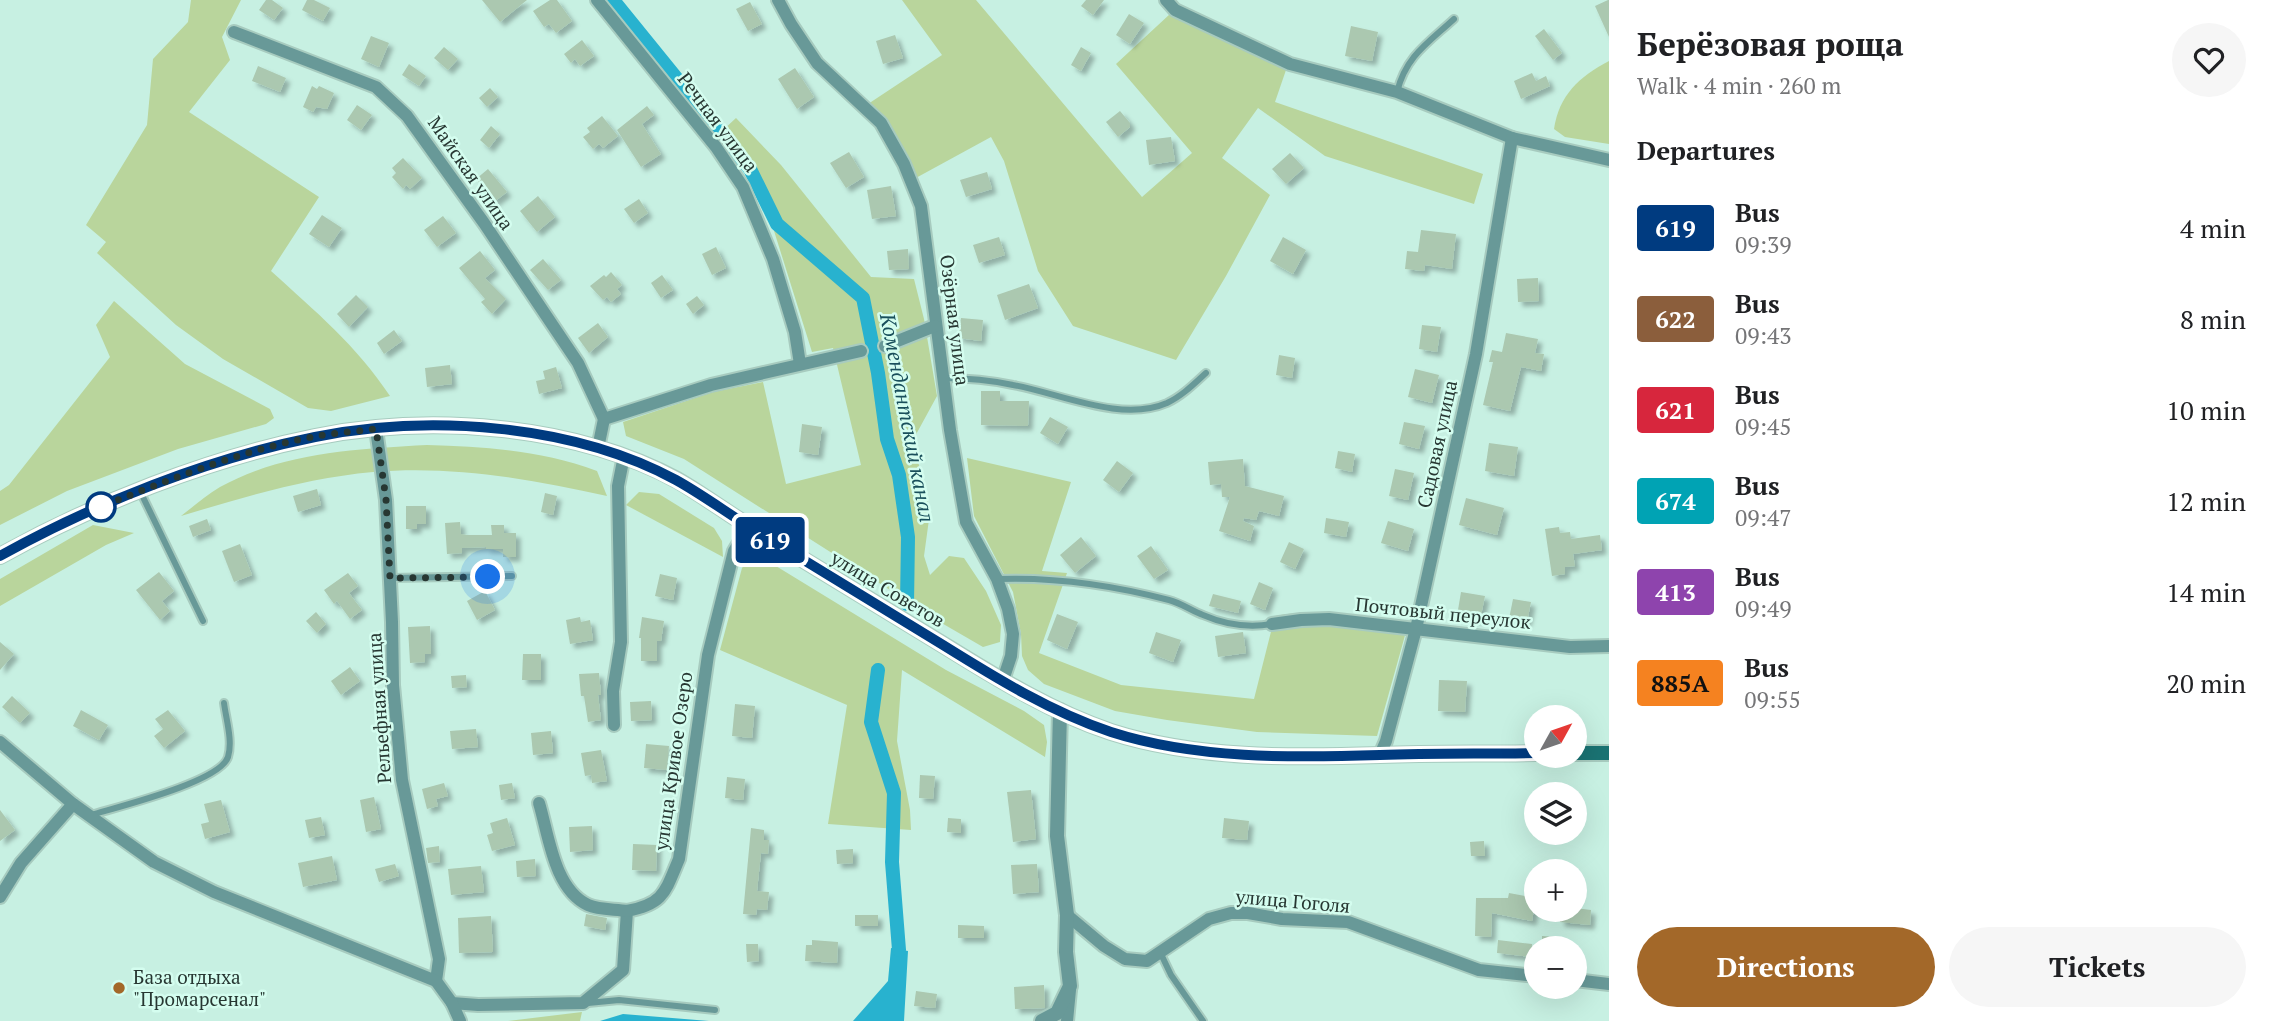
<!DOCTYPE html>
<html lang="en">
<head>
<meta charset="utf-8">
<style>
	body { margin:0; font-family:"PT Serif",serif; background:#f6f6f6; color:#202124; height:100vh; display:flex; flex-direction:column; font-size:26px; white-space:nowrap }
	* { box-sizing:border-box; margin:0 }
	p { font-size:23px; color:#757577 }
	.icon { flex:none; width:38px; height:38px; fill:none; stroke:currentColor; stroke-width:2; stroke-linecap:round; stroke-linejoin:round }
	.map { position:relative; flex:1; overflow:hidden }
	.side { display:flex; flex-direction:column; background:#fff; width:665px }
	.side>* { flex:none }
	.badge { padding:0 14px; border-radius:5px; font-size:24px; line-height:46px }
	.needle { width:46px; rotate:50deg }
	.buttons { position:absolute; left:1524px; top:705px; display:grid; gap:14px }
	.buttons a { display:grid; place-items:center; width:63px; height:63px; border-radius:50%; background:#fff; box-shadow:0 7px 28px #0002; font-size:35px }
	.you { position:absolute; width:35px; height:35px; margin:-18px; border:5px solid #fff; border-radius:50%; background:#1a73e8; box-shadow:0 0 0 10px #1a73e833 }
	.map>.badge { position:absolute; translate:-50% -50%; box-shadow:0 0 0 4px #fff }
	h2 { padding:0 28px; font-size:26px; line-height:63px }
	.round { display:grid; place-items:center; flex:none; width:74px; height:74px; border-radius:37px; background:#f6f6f6 }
	.head { display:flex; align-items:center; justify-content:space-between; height:119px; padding:0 28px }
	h1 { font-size:33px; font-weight:800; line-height:52px }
	.cta { display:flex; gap:14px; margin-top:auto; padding:14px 28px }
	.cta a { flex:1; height:80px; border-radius:42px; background:#a36829; color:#fff; font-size:28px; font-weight:800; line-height:80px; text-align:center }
	.cta a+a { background:#f6f6f6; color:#202124 }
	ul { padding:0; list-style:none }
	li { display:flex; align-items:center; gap:21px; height:91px; padding:0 28px }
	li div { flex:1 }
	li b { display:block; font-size:26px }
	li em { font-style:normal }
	li .badge { min-width:77px; font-weight:700; text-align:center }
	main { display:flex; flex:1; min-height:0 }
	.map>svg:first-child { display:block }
	.green { fill:#b9d59c }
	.water { fill:#28b2cf }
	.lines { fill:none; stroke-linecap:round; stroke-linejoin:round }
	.canal { stroke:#28b2cf; stroke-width:14 }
	.building { fill:#abc8b0; filter:url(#shadow) }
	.service-casing { stroke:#a7cbbf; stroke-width:10 }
	.minor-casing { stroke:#a7cbbf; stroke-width:16 }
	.tertiary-casing { stroke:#a7cbbf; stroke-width:18 }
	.secondary-casing { stroke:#a7cbbf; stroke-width:18 }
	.service { stroke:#689998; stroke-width:6 }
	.minor { stroke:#689998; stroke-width:12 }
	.tertiary { stroke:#689998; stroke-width:14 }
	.secondary { stroke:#1a7373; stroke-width:14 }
	.line-casing { stroke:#fff; stroke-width:16 }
	.line { stroke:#003b80; stroke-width:10 }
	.walk { stroke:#273732; stroke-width:7; stroke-dasharray:0 12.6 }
	.stop-dot { fill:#fff; stroke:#003b80; stroke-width:3.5 }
	.poi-dot { fill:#a36829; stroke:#d4fdef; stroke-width:2.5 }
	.labels { text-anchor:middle; stroke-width:5; stroke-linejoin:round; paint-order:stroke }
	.street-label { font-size:19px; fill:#273732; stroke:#d4fdef }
	.poi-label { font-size:19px; fill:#273732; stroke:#d4fdef; text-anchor:start }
	.water-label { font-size:21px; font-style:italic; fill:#194f5b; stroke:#d4fdef }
</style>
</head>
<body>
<main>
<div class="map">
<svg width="1609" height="1021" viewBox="0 0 1609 1021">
	<defs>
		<filter id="shadow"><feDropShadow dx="4.5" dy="4.5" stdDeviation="2" flood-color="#0004"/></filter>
	</defs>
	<rect width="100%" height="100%" fill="#c7f0e2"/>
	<g class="green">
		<path d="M191,0h50l-19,37 8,23 -41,52 130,85 -48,74c45,41 85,74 119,125l-59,15 -23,-3 -85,-49 -47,-34 -79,-72 9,-11 -20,-17 61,-100 6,-66 35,-37z"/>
		<path d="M902,0h74l166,197 50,-44 -76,-89 54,-50 116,56 -11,32 208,72 -9,30 -149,-48 -67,-48 -36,50 48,37 -44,81 -50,84 -103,-34 -35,-55 -34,-110 -13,-24 -77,42 -46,-75 74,-49z"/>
		<path d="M1609,61v83l-44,-7 -11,-8c5,-34 25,-52 55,-68z"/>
		<path d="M736,118l45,47 90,112 43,2 10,40 13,77 -24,44 17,72 -6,44 6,19 19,-19 15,2 22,33 15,34 -1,17 -17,5 -38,-22 -261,-166 -58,-23 -3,-14 90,-30 50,-10 23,102 75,-19 -28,-117 -21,4 -58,-185 -32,-36z"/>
		<path d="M114,301l71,63 85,45 4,9 -8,6 -88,25 -111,42 -67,34v-34l9,-6 101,-128 -14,-32z"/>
		<path d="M427,445c59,2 114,5 170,26l10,25c-77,-17 -155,-31 -234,-24 -66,6 -129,25 -192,44 12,-9 25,-21 39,-29 64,-35 136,-38 207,-42z"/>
		<path d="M967,458l104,24 -29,89 25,2 -28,80 82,32 133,14 21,-83c45,-8 89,0 134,5l-32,115 -120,-4 -90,-12 -52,-9 -71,-27 -16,-14 -6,-14 -1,-22 -8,-42 -39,-76z"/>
		<path d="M639,492l20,2 55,34 8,13 1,16 -97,-52z"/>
		<path d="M93,525l41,8 -28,12 -106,61v-27z"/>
		<path d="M761,557l185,113 78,41 20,14 3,17 -2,15 -143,-87 -5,71 13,69 1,20 -83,-6 19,-119 -127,-55 22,-82 8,-10z"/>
		<path d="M582,1012l-2,9h-72z"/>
	</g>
	<g class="water">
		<path d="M891,948l17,3 -4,70h-51l35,-40z"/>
		<path d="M623,1014l86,7h-109z"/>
	</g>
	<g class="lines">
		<g class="canal">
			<path d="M613,0l137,169 27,55 86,74 15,75 9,66 12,36 9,62 -1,67"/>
			<path d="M878,670l-7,52 23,71 -2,69 7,88"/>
		</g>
	</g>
	<g class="building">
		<path d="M266,0h6l11,8 -9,12 -15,-10z"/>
		<path d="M307,0h7l16,8 -7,13 -21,-11z"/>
		<path d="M482,0h45l-27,22z"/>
		<path d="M550,0h7l15,21 -16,12 -7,-9 -5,3 -11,-16z"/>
		<path d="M1086,0h18l-11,15 -12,-9z"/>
		<path d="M1608,0h1v37l-14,-31z"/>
		<path d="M750,2l12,22 -14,7 -12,-22z"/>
		<path d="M1129,14l15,9 -14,21 -14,-9z"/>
		<path d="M1351,26l27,6 -6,29 -27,-5z"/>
		<path d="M1544,29l18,24 -9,7 -18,-24z"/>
		<path d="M895,35l8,23 -20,6 -7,-23z"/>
		<path d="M371,36l18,7 -10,24 -18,-8z"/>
		<path d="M582,40l12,16 -14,10 -5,-7 -4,4 -7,-9z"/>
		<path d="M444,47l14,12 -10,11 -14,-12z"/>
		<path d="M1081,47l10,6 -10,18 -10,-6z"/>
		<path d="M409,64l17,12 -7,10 -17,-11z"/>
		<path d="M258,66l28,12 -6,14 -28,-11z"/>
		<path d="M795,68l19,29 -17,12 -19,-30z"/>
		<path d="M1532,73l4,8 10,-5 4,10 -29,13 -7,-18z"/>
		<path d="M312,86l5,3 2,-3 15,7 -7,16 -11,-2 -3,5 -10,-5z"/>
		<path d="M490,88l8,9 -11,10 -8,-9z"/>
		<path d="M357,105l15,10 -11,15 -14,-10z"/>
		<path d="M647,106l7,9 -12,9 19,30 -20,13 -24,-37z"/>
		<path d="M1120,111l10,12v4l-12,10 -12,-15z"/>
		<path d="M602,116l16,20 -15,12 -4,-4 -6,5 -10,-12 7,-5 -3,-4z"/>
		<path d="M491,126l9,8 -11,14 -9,-8z"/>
		<path d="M1171,137l4,24 -26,4 -3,-25z"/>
		<path d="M849,152l15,25 -18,11 -16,-25z"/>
		<path d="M1290,153l14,15 -18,16 -14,-15z"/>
		<path d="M403,158l19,20 -12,11 -4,-4 -3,4 -11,-12 4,-4 -4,-5z"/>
		<path d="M488,169l19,23 -13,10 -18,-23z"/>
		<path d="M987,172l5,17 -26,8 -6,-17z"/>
		<path d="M891,186l5,30 -24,3 -5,-29z"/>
		<path d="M538,196l17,21 -18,15 -17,-21z"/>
		<path d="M639,199l9,14 -14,10 -10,-14z"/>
		<path d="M322,215l20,13 -13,19 -20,-13z"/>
		<path d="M443,216l13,17 -19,14 -13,-17z"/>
		<path d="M1421,230l35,4 -4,35 -27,-4 -1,6 -19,-2 2,-18 11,1z"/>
		<path d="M999,237l6,18 -26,8 -6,-18z"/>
		<path d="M1283,237l23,13 -13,24 -23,-13z"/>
		<path d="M716,247l10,21 -14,7 -10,-21z"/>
		<path d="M908,249l1,20 -20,1 -2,-19z"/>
		<path d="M480,251l15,19 -10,8 21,21 -14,15 -11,-12 4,-3 -26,-31z"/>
		<path d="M543,259l18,21 -13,10 -18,-20z"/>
		<path d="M611,272l11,13 -5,4 4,5 -10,8 -4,-5 -4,3 -13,-14 14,-11 2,2z"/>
		<path d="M662,275l11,15 -12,8 -10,-15z"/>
		<path d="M1538,278l1,23 -21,1 -1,-23z"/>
		<path d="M1029,284l9,24 -33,12 -8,-25z"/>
		<path d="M356,295l12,12 -19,20 -12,-13z"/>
		<path d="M697,296l7,9 -11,9 -7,-10z"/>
		<path d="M961,318l22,2 -2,21 -23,-3z"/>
		<path d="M598,323l10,14 -19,16 -11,-15z"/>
		<path d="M1422,325l19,2 -4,25 -18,-3z"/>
		<path d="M394,330l8,11 -18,13 -7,-11z"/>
		<path d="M1506,333l32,6 -3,14 9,1 -3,17 -20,-4 -11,44 -27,-6 10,-43h-4l3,-12 10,2z"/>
		<path d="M1279,355l16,3 -3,20 -16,-3z"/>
		<path d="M450,365l2,19 -25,3 -2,-19z"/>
		<path d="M556,367l6,21 -23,6 -3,-13 9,-2 -2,-8z"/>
		<path d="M1415,369l24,6 -7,28 -24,-6z"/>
		<path d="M981,391h19v10h29l-1,25 -47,-1z"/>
		<path d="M1050,417l18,10 -10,17 -18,-11z"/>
		<path d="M1404,422l21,4 -6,23 -20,-5z"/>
		<path d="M802,424l20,3 -4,28 -19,-3z"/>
		<path d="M1489,443l29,4 -4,29 -29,-5z"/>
		<path d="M1338,451l17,3 -3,18 -17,-4z"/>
		<path d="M1243,459l2,27 39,10 -5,20 -20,-5 -3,9 -12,-2 -1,3 11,5 -4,15 -31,-10 11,-34h-8l-1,-13 -11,1 -2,-23z"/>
		<path d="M1117,461l16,12 -14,19 -16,-12z"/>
		<path d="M1395,469l19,4 -6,27 -19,-4z"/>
		<path d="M317,489l4,16 -23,7 -5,-16z"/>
		<path d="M545,493l12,3 -4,19 -12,-3z"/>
		<path d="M1466,498l38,10 -7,27 -38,-10z"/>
		<path d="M406,506h20v18h-9v5h-11z"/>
		<path d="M1326,518l23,4 -3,15 -22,-4z"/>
		<path d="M207,519l4,11 -18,7 -4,-11z"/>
		<path d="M1388,521l26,8 -6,22 -27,-8z"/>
		<path d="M460,522l1,12 6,1h25l-1,-10h13v8h12v24h-13v-8h-17v-2l-24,1v5l-15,1 -2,-31z"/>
		<path d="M1559,527l1,6 10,-1 1,7 29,-4 2,15 -29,4 2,12 -10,1v7l-13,2 -7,-47z"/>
		<path d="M1081,537l15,19 -21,17 -15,-18z"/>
		<path d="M1289,542l15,7 -9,20 -15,-7z"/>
		<path d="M240,544l12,31 -18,7 -12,-31z"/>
		<path d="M1151,546l17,24 -14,9 -17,-23z"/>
		<path d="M159,572l15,19 -12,10 8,10 -10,9 -24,-30z"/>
		<path d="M348,573l10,13 -9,7 13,17 -12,9 -13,-18 -3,3 -10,-14z"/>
		<path d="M660,574l17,4 -4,22 -18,-4z"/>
		<path d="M1259,582l14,6 -8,22 -15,-6z"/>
		<path d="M485,591l10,19 -18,10 -10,-19z"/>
		<path d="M1461,592l24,4 -5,24 -23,-4z"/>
		<path d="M1213,594l28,7 -3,12 -29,-7z"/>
		<path d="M1513,599l18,3 -4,20 -18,-3z"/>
		<path d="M316,612l10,12 -9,9 -11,-12z"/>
		<path d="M1057,614l21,8 -11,27 -20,-9z"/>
		<path d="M580,617l1,5 9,-2 3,20 -23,4 -4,-24z"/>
		<path d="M642,617l22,4 -3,20h-4v20h-16v-23h-2z"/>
		<path d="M430,626l1,28h-6v8l-15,1 -2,-36z"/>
		<path d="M1156,632l25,8 -8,22 -24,-9z"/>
		<path d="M1243,632l3,21 -28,4 -3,-21z"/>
		<path d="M0,642l14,12 -14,16z"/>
		<path d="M523,654h18v26h-19z"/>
		<path d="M350,667l10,14 -19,14 -10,-14z"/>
		<path d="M599,673l2,22h-3l3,25 -13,2 -4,-26h-3l-2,-22z"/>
		<path d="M466,675l1,12 -15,1 -1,-12z"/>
		<path d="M1439,680l28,1 -2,31 -27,-1z"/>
		<path d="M12,696l18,17 -10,10 -18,-16z"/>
		<path d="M651,701l1,19 -21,1 -1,-19z"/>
		<path d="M735,704l20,2 -3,32 -20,-2z"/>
		<path d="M81,710l27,15 -9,15 -26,-14z"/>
		<path d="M168,710l17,21 -21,17 -10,-12 9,-7 -8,-10z"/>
		<path d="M476,729l2,18 -26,2 -2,-18z"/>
		<path d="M551,731l2,22 -20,2 -2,-22z"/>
		<path d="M646,744l23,2 -2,24 -23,-2z"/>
		<path d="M601,750l6,31 -15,2 -1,-8 -6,1 -4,-23z"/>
		<path d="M920,775l15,1 -2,23 -14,-1z"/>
		<path d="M727,777l18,2 -2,21 -18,-2z"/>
		<path d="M444,783l4,13 -12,3 2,7 -11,3 -5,-20z"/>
		<path d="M512,783l3,15 -14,2 -2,-15z"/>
		<path d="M1031,790l5,49 -23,3 -6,-50z"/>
		<path d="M374,797l7,32 -15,3 -6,-32z"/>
		<path d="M221,800l9,32 -25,7 -4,-15 8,-2 -5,-18z"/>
		<path d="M0,810l15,20 -15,11z"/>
		<path d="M321,817l4,18 -16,3 -4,-18z"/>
		<path d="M507,818l8,27 -23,6 -5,-16 6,-2 -3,-10z"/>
		<path d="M948,818l13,1v14l-14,-1z"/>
		<path d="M1224,818l25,3 -2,19 -25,-2z"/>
		<path d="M592,826l1,24 -23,2 -1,-25z"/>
		<path d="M751,828l13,2v10h5l-1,14 -7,-1 -4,38 12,1 -2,18 -10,-1 -1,6 -13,-1z"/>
		<path d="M1484,841l1,15h-14l-1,-14z"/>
		<path d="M633,844l24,1 -1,26 -24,-1z"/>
		<path d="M439,846l1,16 -12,1 -2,-15z"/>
		<path d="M853,849v14l-16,1 -1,-14z"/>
		<path d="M332,856l5,24 -34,7 -5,-24z"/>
		<path d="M535,859l1,17 -19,1 -1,-16z"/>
		<path d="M395,864l4,12 -20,6 -4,-13z"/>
		<path d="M1037,864l2,28 -26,2 -2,-29z"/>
		<path d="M481,866l3,26 -33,3 -3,-26z"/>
		<path d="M1509,893l27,5 -4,23 -40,-8 -1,24 -16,-1 1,-38h32z"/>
		<path d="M1575,908l16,2 -1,15 -30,-3 1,-12h14z"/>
		<path d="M586,914l21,4 -2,12 -21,-4z"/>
		<rect x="855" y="915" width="23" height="11"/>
		<path d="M491,916l2,36 -34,1 -1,-35z"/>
		<path d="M958,925l26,1v12h-26z"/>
		<path d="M1542,936l15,1 -1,11h-14z"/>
		<path d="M812,940l26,2 -1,21 -32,-2 1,-16h6z"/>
		<path d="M1498,940l34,4 -1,13 -34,-4z"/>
		<path d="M746,944h12l1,17 -12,1z"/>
		<path d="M1044,985l1,23 -30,1 -1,-22z"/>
		<path d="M916,991l21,3 -2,14 -21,-2z"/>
	</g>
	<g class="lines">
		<defs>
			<g id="service">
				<path d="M1397,92c9,-36 31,-49 57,-73"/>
				<path d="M943,378c23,0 47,2 70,7 46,8 108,38 154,18 15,-7 27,-19 39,-30"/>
				<path d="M140,491l63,130"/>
				<path d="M390,578l122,-2"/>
				<path d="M998,579c58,-2 114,6 171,21 12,3 23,11 34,15 23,10 45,13 69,9"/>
				<path d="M91,815c26,-8 129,-33 137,-58 5,-16 -2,-38 -4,-54"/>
				<path d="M1160,952l11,23 32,46"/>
				<path d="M588,1003l31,-3 96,10"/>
			</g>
			<g id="minor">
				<path d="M597,0l119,147 27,40 30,72 22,73 5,32"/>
				<path d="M778,0l13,24 26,39 64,60 23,41 17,42 29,224 16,92 31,57 11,30 5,25 -2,22 -8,24"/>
				<path d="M1166,0l9,10 115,54 107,28 115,46 97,22"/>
				<path d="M234,32l142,55 31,29 77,107 94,140 26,56"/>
				<path d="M885,346l50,-20"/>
				<path d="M376,429l10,71 6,122 1,63 9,95 37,179 -3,22"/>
				<path d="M598,448l6,-29 107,-34 150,-34"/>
				<path d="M1272,624l29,-4 28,-1 241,28 39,-1"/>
				<path d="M614,725l-1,-34 8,-49 -3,-156 6,-30"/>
				<path d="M0,742l73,62 81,58 60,30 222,89 16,22 26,2 105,-2 40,-33 4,-59c37,-7 38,-19 52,-52l29,-204 26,-104 15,-25"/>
				<path d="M1380,755l6,-14 30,-112 60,-275 36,-216"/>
				<path d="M539,803c10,33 15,86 49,102 11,5 27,4 39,6"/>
				<path d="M0,897l21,-34 52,-59"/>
				<path d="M1067,915l37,31 21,13 22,2 62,-42 22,-6h17l34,6 66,3 131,48 57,6"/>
				<path d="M1575,980l34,4"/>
				<path d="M452,1003l8,18"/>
				<path d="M1067,1021l3,-31"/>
			</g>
			<path id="tertiary" d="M1042,1021l15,-8 13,-27 -4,-34 1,-37 -10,-79 3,-125"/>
			<g id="secondary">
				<path d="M0,556c93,-52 210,-98 315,-119 115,-23 257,-13 362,43 26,15 50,33 76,49 65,40 131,80 197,120 50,31 104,64 161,83 85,27 180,26 269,23 52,-2 104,-1 156,-2"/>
				<path d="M1575,753h34"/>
			</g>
		</defs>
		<use href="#service" class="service-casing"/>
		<use href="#minor" class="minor-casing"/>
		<use href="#tertiary" class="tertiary-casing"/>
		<use href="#secondary" class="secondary-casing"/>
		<use href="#service" class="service"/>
		<use href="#minor" class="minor"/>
		<use href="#tertiary" class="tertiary"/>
		<use href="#secondary" class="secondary"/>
	</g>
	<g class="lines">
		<defs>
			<path id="line" d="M0,556c93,-52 210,-98 315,-119 115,-23 257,-13 361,43 27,15 51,33 77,49 63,39 127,77 190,116 53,33 108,67 168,87 84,27 181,26 269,23 52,-2 104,-1 156,-2"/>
		</defs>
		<use href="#line" class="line-casing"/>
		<use href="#line" class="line"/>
		<path class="walk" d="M101,507l-3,1c70,-28 144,-58 219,-72 19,-3 39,-5 59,-7l10,70 4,79 98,-1"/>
	</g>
	<circle class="stop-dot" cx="101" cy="507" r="14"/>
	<circle class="poi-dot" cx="119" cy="988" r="7"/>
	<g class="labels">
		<g class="street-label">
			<text transform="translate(718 122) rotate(53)" y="7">Речная улица</text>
			<text transform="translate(471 173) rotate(55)" y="7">Майская улица</text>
			<text transform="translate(955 320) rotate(83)" y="7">Озёрная улица</text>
			<text transform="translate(1437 444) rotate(-78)" y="7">Садовая улица</text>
			<text transform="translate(888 589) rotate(31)" y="7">улица Советов</text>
			<text transform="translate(1443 613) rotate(6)" y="7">Почтовый переулок</text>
			<text transform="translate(379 708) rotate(-94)" y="7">Рельефная улица</text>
			<text transform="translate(673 761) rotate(-82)" y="7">улица Кривое Озеро</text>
			<text transform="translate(1293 901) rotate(5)" y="7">улица Гоголя</text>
		</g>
		<g class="poi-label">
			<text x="133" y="984">База отдыха<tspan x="133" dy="22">"Промарсенал"</tspan></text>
		</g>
		<g class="water-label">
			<text transform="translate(907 418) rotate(79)" y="7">Комендантский канал</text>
		</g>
	</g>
</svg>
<div class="buttons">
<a><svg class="needle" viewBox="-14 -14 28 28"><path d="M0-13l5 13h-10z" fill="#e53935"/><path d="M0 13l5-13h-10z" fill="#757577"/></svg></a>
<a><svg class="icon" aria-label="layers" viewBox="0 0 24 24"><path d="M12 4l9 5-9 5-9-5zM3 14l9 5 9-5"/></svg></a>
<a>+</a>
<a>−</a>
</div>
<div class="you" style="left:488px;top:577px"></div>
<b class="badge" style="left:770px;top:540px;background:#003b80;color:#fff">619</b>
</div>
<section class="side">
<div class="head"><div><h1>Берёзовая роща</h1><p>Walk · 4 min · 260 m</p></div><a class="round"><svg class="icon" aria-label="heart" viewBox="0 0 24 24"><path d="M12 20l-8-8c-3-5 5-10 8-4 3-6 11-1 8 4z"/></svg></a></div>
<h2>Departures</h2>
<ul>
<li><span class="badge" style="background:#003b80;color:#fff">619</span><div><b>Bus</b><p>09:39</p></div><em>4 min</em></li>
<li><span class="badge" style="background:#8b5e3c;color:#fff">622</span><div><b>Bus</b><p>09:43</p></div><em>8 min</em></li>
<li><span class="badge" style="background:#d7263d;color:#fff">621</span><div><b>Bus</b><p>09:45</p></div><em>10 min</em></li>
<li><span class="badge" style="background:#00a3b4;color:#fff">674</span><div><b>Bus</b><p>09:47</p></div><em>12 min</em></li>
<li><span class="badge" style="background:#8e44ad;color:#fff">413</span><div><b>Bus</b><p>09:49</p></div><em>14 min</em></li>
<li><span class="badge" style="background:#f58220;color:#111">885А</span><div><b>Bus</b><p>09:55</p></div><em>20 min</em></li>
</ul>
<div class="cta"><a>Directions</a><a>Tickets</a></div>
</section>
</main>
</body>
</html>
